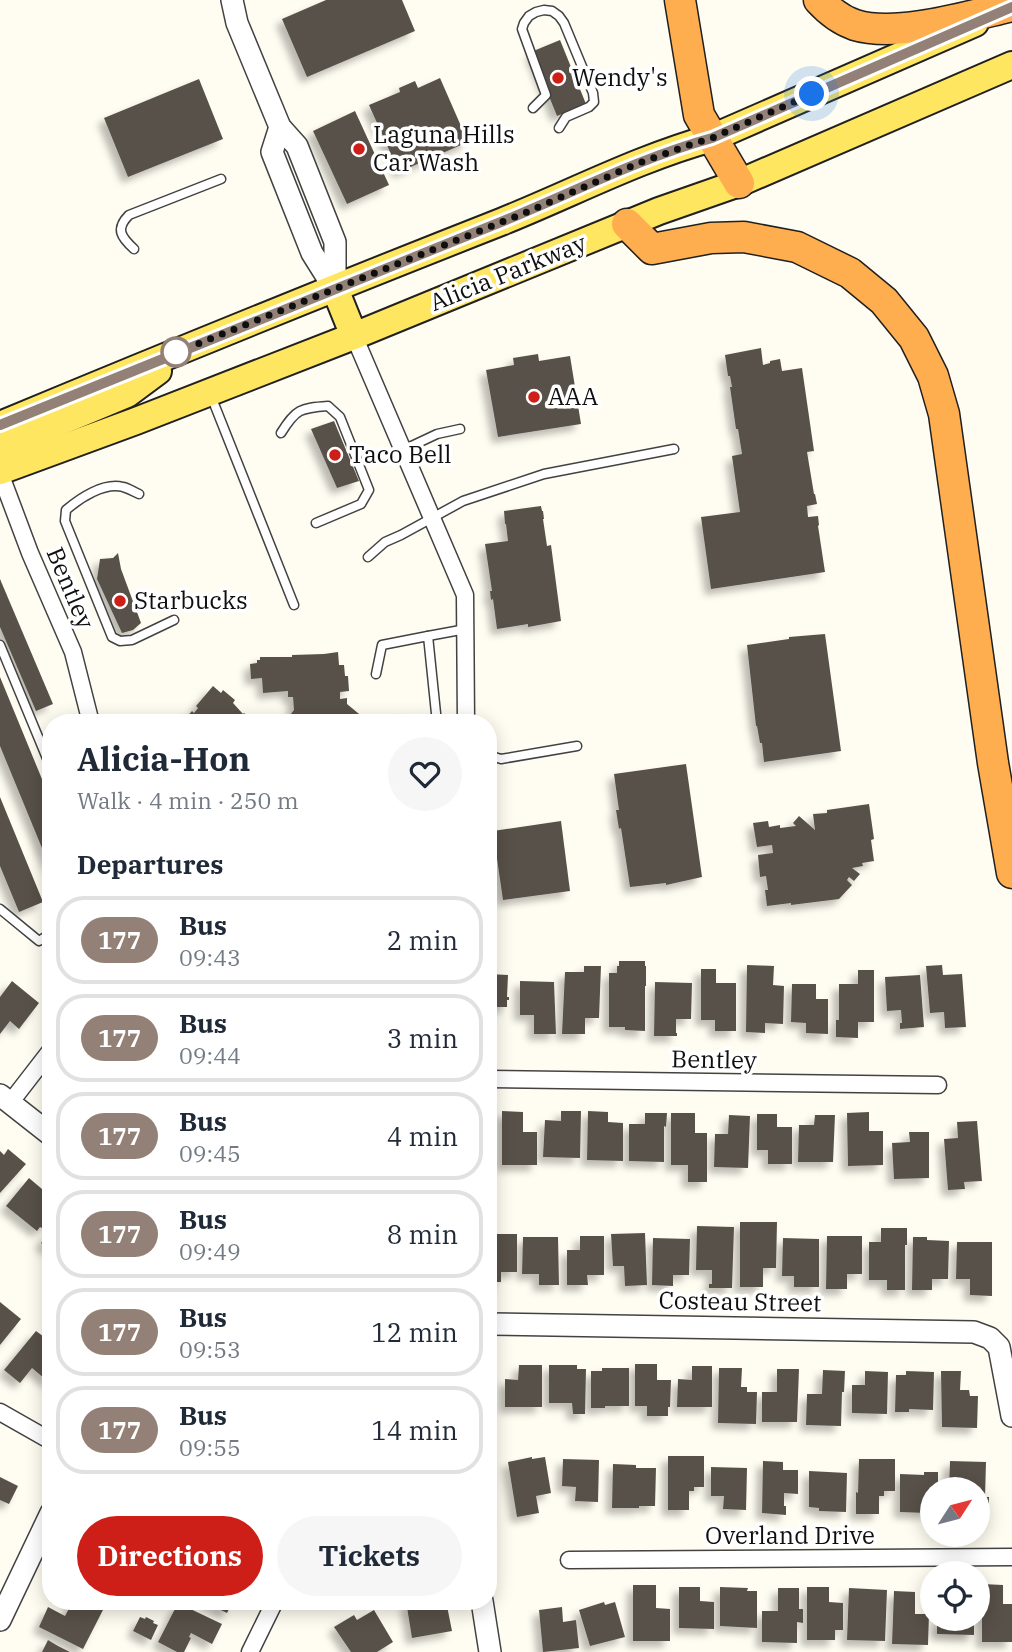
<!DOCTYPE html>
<html lang="en">
<head>
<meta charset="utf-8">
<style>
	body { margin:0; font-family:"IBM Plex Serif",serif; background:#f6f6f7; color:#1f2937; height:100vh; display:flex; flex-direction:column; font-size:26px; white-space:nowrap }
	* { box-sizing:border-box; margin:0 }
	p { font-size:23px; color:#747a83 }
	.icon { flex:none; width:38px; height:38px; fill:none; stroke:currentColor; stroke-width:2; stroke-linecap:round; stroke-linejoin:round }
	.map { position:relative; flex:1; overflow:hidden }
	.drawer { position:absolute; left:42px; top:714px; width:455px; height:896px; display:flex; flex-direction:column; background:#fff; border-radius:28px; box-shadow:0 4px 18px #0003 }
	.drawer>* { flex:none }
	.badge { padding:0 14px; border-radius:23px; font-size:24px; line-height:46px }
	.needle { width:46px; rotate:54deg }
	.buttons { position:absolute; left:920px; top:1477px; display:grid; gap:14px }
	.buttons a { display:grid; place-items:center; width:70px; height:70px; border-radius:50%; background:#fff; box-shadow:0 4px 18px #0003; font-size:35px }
	.you { position:absolute; width:35px; height:35px; margin:-18px; border:5px solid #fff; border-radius:50%; background:#1a73e8; box-shadow:0 0 0 10px #1a73e833 }
	.map>.badge { position:absolute; translate:-50% -50%; box-shadow:0 0 0 4px #fff }
	h2 { padding:0 35px; font-size:26px; line-height:63px }
	.round { display:grid; place-items:center; flex:none; width:74px; height:74px; border-radius:37px; background:#f6f6f7 }
	.headline { display:flex; align-items:center; justify-content:space-between; height:119px; padding:0 35px }
	h1 { font-size:33px; font-weight:800; line-height:52px }
	.primary-button { display:flex; gap:14px; margin-top:auto; padding:14px 35px }
	.primary-button a { flex:1; height:80px; border-radius:42px; background:#cd1f18; color:#fff; font-size:28px; font-weight:800; line-height:80px; text-align:center }
	.primary-button a+a { background:#f6f6f7; color:#1f2937 }
	ul { padding:0; list-style:none }
	li { display:flex; align-items:center; gap:21px; height:88px; margin:0 14px 10px; padding:0 21px; border:4px solid #e0e1e3; border-radius:28px }
	li div { flex:1 }
	li b { display:block; font-size:26px }
	li em { font-style:normal }
	li .badge { min-width:77px; font-weight:700; text-align:center }
	.map>svg:first-child { display:block }
	.building { fill:#59514a; filter:url(#shadow) }
	.lines { fill:none; stroke-linecap:round; stroke-linejoin:round }
	.service-casing { stroke:#424242; stroke-width:11 }
	.minor-casing { stroke:#424242; stroke-width:19 }
	.tertiary-casing { stroke:#424242; stroke-width:24 }
	.primary-casing { stroke:#202020; stroke-width:30 }
	.motorway-casing { stroke:#202020; stroke-width:33 }
	.service { stroke:#fff; stroke-width:8 }
	.minor { stroke:#fff; stroke-width:16 }
	.tertiary { stroke:#fff; stroke-width:21 }
	.primary { stroke:#ffe661; stroke-width:26 }
	.motorway { stroke:#ffae4f; stroke-width:30 }
	.line-casing { stroke:#fff; stroke-width:16 }
	.line { stroke:#938177; stroke-width:10 }
	.walk { stroke:#0f0f0f; stroke-width:7; stroke-dasharray:0 12.6 }
	.poi-dot { fill:#cd1f18; stroke:#fff; stroke-width:2.5 }
	.stop-dot { fill:#fff; stroke:#938177; stroke-width:3.5 }
	.labels { text-anchor:middle; stroke-width:7; stroke-linejoin:round; paint-order:stroke }
	.poi-label { font-size:24px; fill:#0f0f0f; stroke:#fff; text-anchor:start }
	.street-label { font-size:24px; fill:#0f0f0f; stroke:#fff }
</style>
</head>
<body>
<div class="map">
<svg width="1012" height="1652" viewBox="0 0 1012 1652">
	<defs>
		<filter id="shadow"><feDropShadow dx="-6" dy="6" stdDeviation="3.5" flood-color="#0004"/></filter>
	</defs>
	<rect width="100%" height="100%" fill="#fffdf1"/>
	<g class="building">
		<path d="M326,0h76l13,31 -108,46 -25,-58z"/>
		<path d="M560,40l26,64 -29,12 -26,-64z"/>
		<path d="M440,78l28,64 -69,30 -30,-67 31,-13 -1,-4 16,-7 3,7z"/>
		<path d="M199,79l24,60 -95,38 -24,-59z"/>
		<path d="M355,111l34,74 -42,19 -34,-73z"/>
		<path d="M761,348l2,17 7,-2v-2l10,-2 2,12 20,-3 12,83 -7,1 7,42h1l2,10 -10,2 1,11 10,-1 1,9 -1,1 7,46 -114,17 -10,-72 39,-5 -8,-56 10,-2 -4,-25h-2l-6,-42h2l-2,-11h-2l-3,-21z"/>
		<path d="M538,354l1,7 31,-5 11,68 -83,13 -12,-67 28,-5 -1,-7z"/>
		<path d="M334,421l25,60 -22,7 -26,-59z"/>
		<path d="M541,506l1,5h1l1,8h-1l4,27 4,-1 10,76 -33,6v-3l-31,5 -4,-30 -2,1 -1,-9h2l-7,-47 23,-3 -2,-17h-1l-1,-13z"/>
		<path d="M118,553l3,16 20,54 -8,7 -11,3 -25,-54 3,-20 13,-1z"/>
		<path d="M0,579l53,125 -17,7 -36,-84z"/>
		<path d="M825,634l16,117 -77,11 -2,-19h-2l-3,-17h-1l-9,-81 42,-6v-2z"/>
		<path d="M338,652l1,13h5l1,11h3l1,15 -9,1v7l7,-1v6l17,14 -1,2 4,3h-83l10,-13 -1,-13h-5v-6l-25,2 -1,-15 -11,1 -1,-15 7,-1v-3h3v-3h32v-2l32,-1z"/>
		<path d="M0,677l51,124v69l-51,-124z"/>
		<path d="M213,686l8,7 2,-3 12,10 -2,3 10,11 1,-1 7,5 2,-3 9,8h-81l11,-12 2,2 4,-5 -2,-2z"/>
		<path d="M410,714v5l11,-1 1,5h-47v-4l12,-2 1,4 7,-1v-4z"/>
		<path d="M686,764l16,113 -36,8v-2l-36,4 -9,-59 -2,1 -3,-19h3l-5,-36z"/>
		<path d="M0,797l43,105 -24,10 -19,-46z"/>
		<path d="M869,804l5,35 -3,1 3,21 -12,2 1,3 -11,2 8,6 -6,7 -5,-4 -2,3 5,5 -13,14 -48,6v-2l-24,3 -2,-16h3l-2,-14 -6,1 -2,-22 15,-2 -1,-8 -15,2 -4,-24 15,-2 1,6 11,-2v3l16,-2 -3,-3 6,-7 16,14 -2,-16 14,-1v-3z"/>
		<path d="M561,821l9,70 -67,9 -10,-69z"/>
		<path d="M619,961h26v5h1v20h-1v45l-20,-1v-3h-16v-54h8v-7h2z"/>
		<path d="M747,965l27,1 -1,19 11,1 -1,38 -18,-1v10l-19,-1z"/>
		<path d="M942,965l1,10 19,-1 4,53 -21,1 -1,-16 -14,1 -4,-47z"/>
		<path d="M584,966h17l-2,52h-14v16h-23l3,-62h19z"/>
		<path d="M701,969h15v14h20v48h-21v-11h-14z"/>
		<path d="M858,970h16v52h-16v16l-22,-1v-17h3v-36h19z"/>
		<path d="M488,974l20,1 -1,22h2v3h-2v7h-12v20h-7z"/>
		<path d="M920,975l4,52 -24,2v-6h2l-1,-13 -14,1 -2,-34z"/>
		<path d="M12,981l27,22 -20,26 -9,-8 -10,13v-37z"/>
		<path d="M520,981l34,1 2,52h-22v-19h-14z"/>
		<path d="M655,982l37,1 -1,36h-15v14h1v3h-23z"/>
		<path d="M792,984h24v15h12v35l-22,-1v-10l-15,-1z"/>
		<path d="M488,1111h8l-1,47h-7z"/>
		<path d="M502,1111l21,1v20h14v33h-35z"/>
		<path d="M561,1111h20l-1,47 -37,-1 2,-37 16,1z"/>
		<path d="M588,1111l20,1v10l15,1v38l-36,-1z"/>
		<path d="M869,1112v19h14v34l-35,1 -1,-53z"/>
		<path d="M645,1113h22l-1,14 -2,-1v36l-35,-1v-37h16z"/>
		<path d="M671,1113h24v20h12v49h-19v-17h-17z"/>
		<path d="M757,1114h20v13h15v37h-24v-14h-11z"/>
		<path d="M729,1115l21,1 -2,52 -34,-1 1,-33h13z"/>
		<path d="M815,1115h20l-2,47h-35l1,-37h15z"/>
		<path d="M977,1121l5,60 -18,1 1,7 -17,1 -4,-51 14,-1 -1,-16z"/>
		<path d="M909,1132h20v46l-35,1 -2,-36 18,-1z"/>
		<path d="M8,1149l18,15 -26,29v-42l4,4z"/>
		<path d="M29,1178l13,11 1,-2 8,6v24l-9,11 -2,-1 -3,4 -31,-25z"/>
		<path d="M740,1222h37l-1,46h-13v19h-23z"/>
		<path d="M697,1226l37,1 -2,61h-23v-4h3v-14h-16z"/>
		<path d="M881,1228h26v17h-2v45h-18v-10h-18v-38h12z"/>
		<path d="M51,1232v19l-10,-8z"/>
		<path d="M645,1233l2,52 -22,1 -1,-20h-11l-2,-32z"/>
		<path d="M493,1234h24v38h-16v10h-13v-35h5z"/>
		<path d="M580,1236h24v39h-17l1,10h-21v-35h13z"/>
		<path d="M827,1236h35v38h-15v15h-21z"/>
		<path d="M523,1237h35l1,48h-20v-11h-17z"/>
		<path d="M913,1237h14v3l22,1 -1,38h-16v11h-20z"/>
		<path d="M653,1238l37,1 -1,36h-16v11l-21,-1z"/>
		<path d="M783,1238l36,1v48h-25v-11h-12z"/>
		<path d="M957,1242h35v54l-22,-1v-16h-14z"/>
		<path d="M0,1302l21,17 -21,26z"/>
		<path d="M36,1331l15,11v42l-19,-16 -12,15 -16,-13z"/>
		<path d="M635,1364h22v16h14l-1,27h-2v9h-21v-10h-12z"/>
		<path d="M519,1365h23v42h-37v-28l13,1z"/>
		<path d="M549,1365h28v4h9l-1,45h-12l-1,-11h-23z"/>
		<path d="M692,1366h20v41h-35l1,-28 14,1z"/>
		<path d="M602,1368h27v38h-24v2h-14v-37h11z"/>
		<path d="M719,1368h23l-1,19h6v5h10l-1,32 -38,-1z"/>
		<path d="M777,1369h22l-2,53h-35v-30h15z"/>
		<path d="M823,1370l22,1 -1,21h-2l-1,34 -35,-1 1,-31h15z"/>
		<path d="M865,1371l23,1 -1,42 -35,-1v-28h13z"/>
		<path d="M906,1371l28,1 -1,38 -24,-1v3h-14l1,-37h10z"/>
		<path d="M941,1371h20l-1,19h9l1,6h8l-1,32 -35,-1z"/>
		<path d="M668,1456h36v31h-10v4h-5v19h-21z"/>
		<path d="M532,1457v2l13,-2 6,36 -15,3 3,17 -22,4 -9,-55z"/>
		<path d="M563,1459l36,1 -1,42 -23,-1 1,-14 -14,-1z"/>
		<path d="M859,1459h36v32h-11v5h-5v18h-23v-22l2,1z"/>
		<path d="M763,1461l20,1v8h15v24l-14,-1v13h2v9l-24,-2z"/>
		<path d="M950,1461l36,1 -1,35h4l-1,22h-10v-30h-29z"/>
		<path d="M613,1464l23,1v3h20l-1,38h-16v2h-27z"/>
		<path d="M711,1467l36,1 -1,42 -23,-1 1,-13h-13z"/>
		<path d="M809,1471l38,2 -1,39 -27,-1v-3l-10,-1z"/>
		<path d="M924,1472h14v17h-5v21h-6v3l-27,-1v-38l24,1z"/>
		<path d="M0,1477l18,9 -9,18 -9,-4z"/>
		<path d="M982,1584l21,1v19h9v38h-30z"/>
		<path d="M633,1585h23v23l14,1v32h-37z"/>
		<path d="M679,1587h21v14l14,1v27l-35,-1z"/>
		<path d="M720,1587l28,1 -1,3h10v37l-37,-2z"/>
		<path d="M807,1587h22v15l14,1v27h-8v10h-28z"/>
		<path d="M778,1588h21v21h4v14l-6,-1v21l-35,-1v-31h16z"/>
		<path d="M849,1588l38,2 -2,51 -38,-1z"/>
		<path d="M894,1591l21,1v22h14l-1,31 -36,-1z"/>
		<path d="M73,1601h18l13,7 -21,41 -44,-22 9,-20 17,9z"/>
		<path d="M202,1601h31l-6,12z"/>
		<path d="M406,1601h40l6,30 -40,7z"/>
		<path d="M604,1602l1,3 10,-3 10,35 -35,9 -11,-36z"/>
		<path d="M178,1603l44,21 -10,20 -21,-11 -2,4 2,1 -7,14h-7l-19,-10z"/>
		<path d="M562,1607l1,15 13,-2 3,28 -36,4 -4,-42z"/>
		<path d="M374,1610l19,32 -16,10h-26l-17,-25 20,-12 3,5z"/>
		<path d="M140,1617l5,2 1,-2 8,4 -1,2 5,2 -7,15 -18,-9z"/>
		<path d="M937,1619h37v16l-37,-1z"/>
		<path d="M48,1640l10,6 12,6h-28z"/>
	</g>
	<g class="lines">
		<defs>
			<g id="service">
				<path d="M533,108l13,-13 -24,-66 2,-6 5,-7 7,-4 8,-2 8,1 7,5 5,7 29,70 1,9 -5,5 -23,10 -7,11"/>
				<path d="M134,249c-13,-12 -19,-20 -5,-34l92,-36"/>
				<path d="M211,396l83,209"/>
				<path d="M281,433c15,-24 19,-25 47,-27l12,11 29,73 -8,14 -45,19"/>
				<path d="M403,450l34,-16 23,-5"/>
				<path d="M139,494c-5,-2 -11,-6 -16,-7 -19,-5 -43,11 -57,23l-1,11 47,116 8,4 12,-1 42,-20"/>
				<path d="M368,557l17,-15 16,-7 62,-34 81,-27 130,-25"/>
				<path d="M428,636l38,-7"/>
				<path d="M0,645l51,123"/>
				<path d="M376,674l6,-29 46,-9 9,87"/>
				<path d="M488,755l13,4 76,-13"/>
				<path d="M0,909l39,32 12,-8"/>
			</g>
			<g id="minor">
				<path d="M354,336l111,259 1,128"/>
				<path d="M0,473l30,80 43,99 18,71"/>
				<path d="M488,1079l450,6"/>
				<path d="M10,1103l41,-53"/>
				<path d="M0,1412l51,29"/>
				<path d="M569,1560l443,-3"/>
				<path d="M250,1652l25,-51"/>
			</g>
			<g id="tertiary">
				<path d="M232,0l5,23 43,104 17,19 38,96v47"/>
				<path d="M280,127l-8,25 40,101 22,35"/>
				<path d="M0,1095l51,40"/>
				<path d="M488,1324l486,8 16,6 9,9 13,69"/>
				<path d="M482,1601l8,51"/>
				<path d="M0,1620l51,-107"/>
			</g>
			<g id="primary">
				<path d="M335,289l19,47"/>
				<path d="M0,425c166,-69 333,-137 501,-203 70,-28 138,-64 211,-84l263,-115"/>
				<path d="M0,466l2,-15 17,-12 108,-45 31,-23"/>
				<path d="M0,471l136,-50 218,-85 305,-125 80,-28 273,-118"/>
			</g>
			<g id="motorway">
				<path d="M680,0l19,115 40,68"/>
				<path d="M819,0c10,11 21,20 36,25 42,13 114,-9 157,-19"/>
				<path d="M627,224l25,25 59,-11 33,-1 53,10 53,26 34,28 30,37 19,38 11,38 49,349 19,110"/>
			</g>
		</defs>
		<use href="#service" class="service-casing"/>
		<use href="#minor" class="minor-casing"/>
		<use href="#tertiary" class="tertiary-casing"/>
		<use href="#primary" class="primary-casing"/>
		<use href="#motorway" class="motorway-casing"/>
		<use href="#service" class="service"/>
		<use href="#minor" class="minor"/>
		<use href="#tertiary" class="tertiary"/>
		<use href="#primary" class="primary"/>
		<use href="#motorway" class="motorway"/>
	</g>
	<g class="lines">
		<defs>
			<path id="line" d="M0,425c163,-67 327,-133 491,-199 73,-29 145,-67 221,-88l300,-131"/>
		</defs>
		<use href="#line" class="line-casing"/>
		<use href="#line" class="line"/>
		<path class="walk" d="M176,352l-6,3 357,-143 112,-49 50,-18 23,-7 100,-44"/>
	</g>
	<g class="poi-dot">
		<circle cx="558" cy="78" r="7"/>
		<circle cx="359" cy="149" r="7"/>
		<circle cx="534" cy="397" r="7"/>
		<circle cx="335" cy="455" r="7"/>
		<circle cx="120" cy="601" r="7"/>
	</g>
	<circle class="stop-dot" cx="176" cy="352" r="14"/>
	<g class="labels">
		<g class="poi-label">
			<text x="572" y="86">Wendy's</text>
			<text x="373" y="143">Laguna Hills<tspan x="373" dy="28">Car Wash</tspan></text>
			<text x="548" y="405">AAA</text>
			<text x="349" y="463">Taco Bell</text>
			<text x="134" y="609">Starbucks</text>
		</g>
		<g class="street-label">
			<text transform="translate(508 273) rotate(-22)" y="8">Alicia Parkway</text>
			<text transform="translate(70 588) rotate(67)" y="8">Bentley</text>
			<text transform="translate(714 1060) rotate(1)" y="8">Bentley</text>
			<text transform="translate(740 1302) rotate(1)" y="8">Costeau Street</text>
			<text x="790" y="1544">Overland Drive</text>
		</g>
	</g>
</svg>
<div class="buttons">
<a><svg class="needle" viewBox="-14 -14 28 28"><path d="M0-13l5 13h-10z" fill="#e53935"/><path d="M0 13l5-13h-10z" fill="#747a83"/></svg></a>
<a><svg class="icon" aria-label="locate" viewBox="0 0 24 24"><circle cx="12" cy="12" r="6"/><path d="M12 2v4M12 18v4M2 12h4M18 12h4"/></svg></a>
</div>
<div class="you" style="left:812px;top:94px"></div>
<section class="drawer">
<div class="headline"><div><h1>Alicia-Hon</h1><p>Walk · 4 min · 250 m</p></div><a class="round"><svg class="icon" aria-label="heart" viewBox="0 0 24 24"><path d="M12 20l-8-8c-3-5 5-10 8-4 3-6 11-1 8 4z"/></svg></a></div>
<h2>Departures</h2>
<ul>
<li><span class="badge" style="background:#938177;color:#fff">177</span><div><b>Bus</b><p>09:43</p></div><em>2 min</em></li>
<li><span class="badge" style="background:#938177;color:#fff">177</span><div><b>Bus</b><p>09:44</p></div><em>3 min</em></li>
<li><span class="badge" style="background:#938177;color:#fff">177</span><div><b>Bus</b><p>09:45</p></div><em>4 min</em></li>
<li><span class="badge" style="background:#938177;color:#fff">177</span><div><b>Bus</b><p>09:49</p></div><em>8 min</em></li>
<li><span class="badge" style="background:#938177;color:#fff">177</span><div><b>Bus</b><p>09:53</p></div><em>12 min</em></li>
<li><span class="badge" style="background:#938177;color:#fff">177</span><div><b>Bus</b><p>09:55</p></div><em>14 min</em></li>
</ul>
<div class="primary-button"><a>Directions</a><a>Tickets</a></div>
</section>
</div>
</body>
</html>
